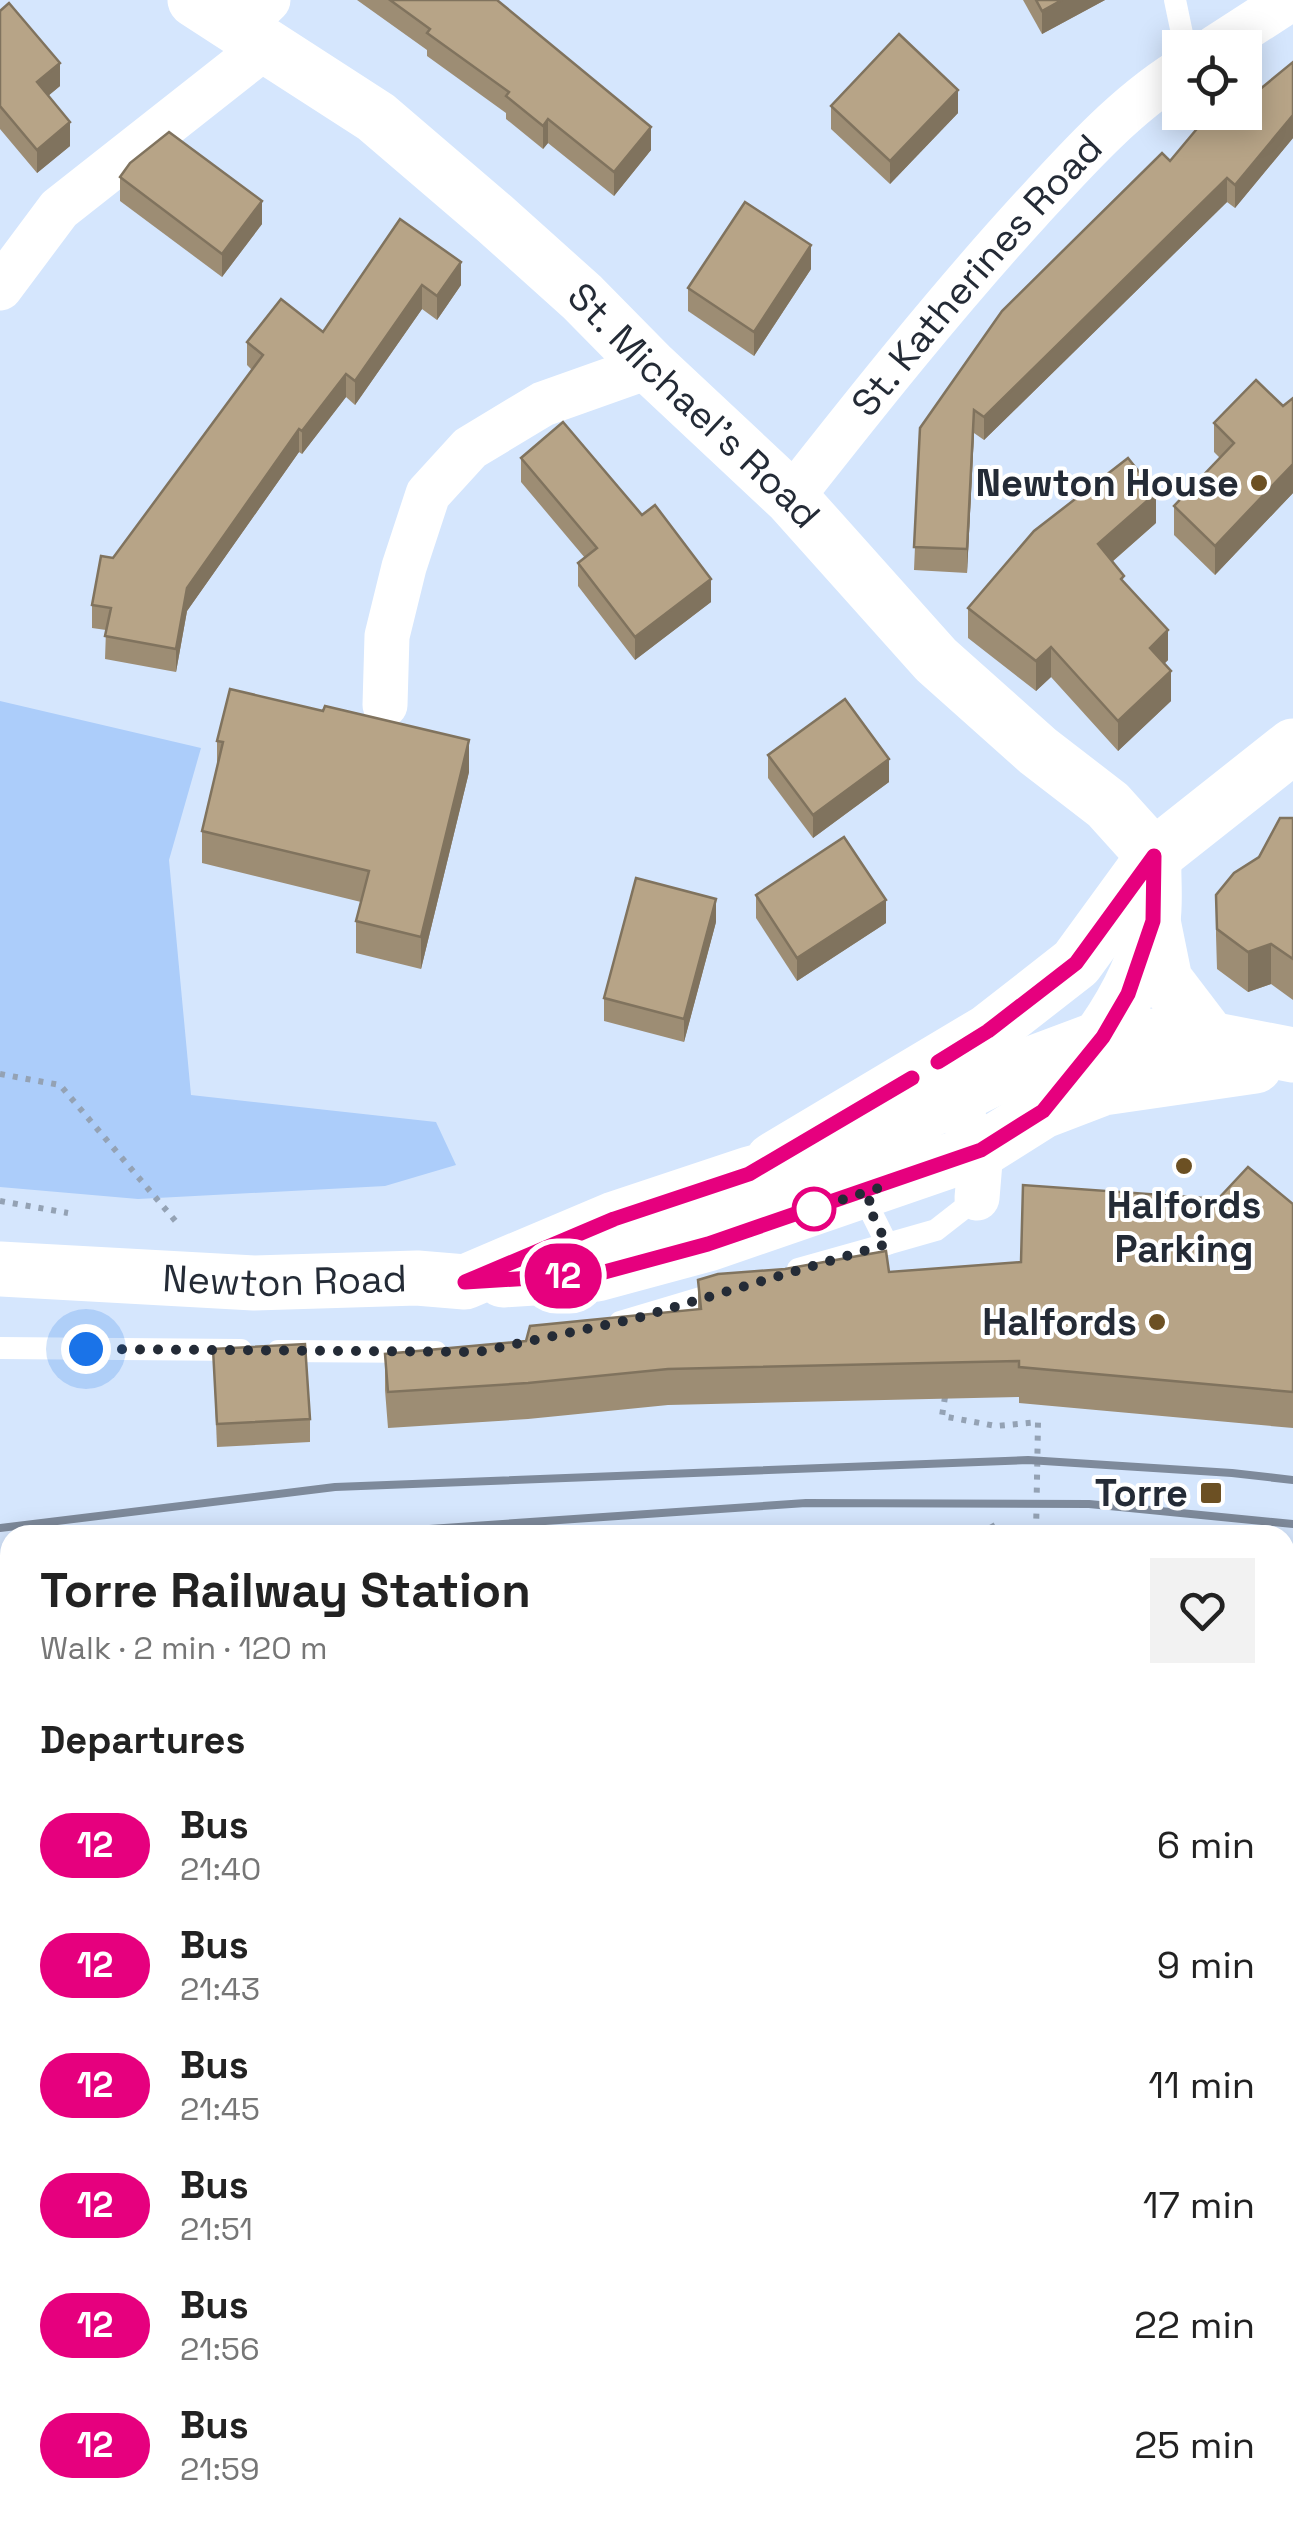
<!DOCTYPE html>
<html lang="en">
<head>
<meta charset="utf-8">
<style>
	body { margin:0; font-family:"Space Grotesk",sans-serif; background:#f2f2f2; color:#222; height:100vh; display:flex; flex-direction:column; font-size:38px; white-space:nowrap }
	* { box-sizing:border-box; margin:0 }
	p { font-size:32px; color:#767676 }
	.icon { flex:none; width:55px; height:55px; fill:none; stroke:currentColor; stroke-width:2; stroke-linecap:round; stroke-linejoin:round }
	.map { position:relative; flex:1; overflow:hidden }
	.sheet { position:absolute; left:0px; top:1525px; width:1295px; height:1002px; display:flex; flex-direction:column; background:#fff; border-radius:30px 30px 0 0; box-shadow:0 5px 25px #0003 }
	.sheet>* { flex:none }
	.badge { padding:0 20px; border-radius:32px; font-size:35px; line-height:65px }
	.fabs { position:absolute; left:1162px; top:30px; display:grid; gap:20px }
	.fabs a { display:grid; place-items:center; width:100px; height:100px; border-radius:0px; background:#fff; box-shadow:0 5px 25px #0003; font-size:50px }
	.you { position:absolute; width:50px; height:50px; margin:-25px; border:8px solid #fff; border-radius:50%; background:#1a73e8; box-shadow:0 0 0 15px #1a73e833 }
	.map>.badge { position:absolute; translate:-50% -50%; box-shadow:0 0 0 5px #fff }
	h2 { padding:0 40px; font-size:38px; line-height:90px }
	.round { display:grid; place-items:center; flex:none; width:105px; height:105px; border-radius:0px; background:#f2f2f2 }
	.head { display:flex; align-items:center; justify-content:space-between; height:170px; padding:0 40px }
	h1 { font-size:48px; font-weight:800; line-height:75px }
	ul { padding:0; list-style:none }
	li { display:flex; align-items:center; gap:30px; height:120px; padding:0 40px }
	li div { flex:1 }
	li b { display:block; font-size:38px }
	li em { font-style:normal }
	li .badge { min-width:110px; font-weight:700; text-align:center }
	.map>svg:first-child { display:block }
	.green { fill:#accdfa }
	.lines { fill:none; stroke-linecap:round; stroke-linejoin:round }
	.path { stroke:#94a2b4; stroke-width:6; stroke-dasharray:5 8; stroke-linecap:butt }
	.service { stroke:#fff; stroke-width:22 }
	.minor { stroke:#fff; stroke-width:45 }
	.tertiary { stroke:#fff; stroke-width:55 }
	.primary { stroke:#fff; stroke-width:55 }
	.rail { stroke:#7e8a9b; stroke-width:8 }
	.wall { fill:#9d8d74 }
	.shaded-wall { fill:#80735e }
	.building { fill:#b7a487; stroke:#80735e; stroke-width:2.5 }
	.line-casing { stroke:#fff; stroke-width:22 }
	.line { stroke:#e6007e; stroke-width:15 }
	.walk { stroke:#242b36; stroke-width:10; stroke-dasharray:0 18 }
	.poi-dot { fill:#6c5023; stroke:#fff; stroke-width:4 }
	.stop-dot { fill:#fff; stroke:#e6007e; stroke-width:5 }
	.labels { text-anchor:middle; stroke-width:8; stroke-linejoin:round; paint-order:stroke }
	.street-label { font-size:38px; fill:#242b36; stroke:#fff }
	.poi-label { font-size:38px; font-weight:bold; fill:#242b36; stroke:#fff; text-anchor:end }
</style>
</head>
<body>
<div class="map">
<svg width="1293" height="2526" viewBox="0 0 1293 2526">
	<rect width="100%" height="100%" fill="#d5e6fd"/>
	<g class="green">
		<path d="M0,701l201,47 -32,112 22,235 245,27 20,43 -71,21 -247,13 -138,-12z"/>
		<path d="M0,1914l10,2v602h959l-10,8h-959z"/>
	</g>
	<g class="lines">
		<g class="path">
			<path d="M0,1074l60,11 118,139"/>
			<path d="M0,1201l68,12"/>
			<path d="M945,1397l-3,19 54,10 42,-4 -2,113"/>
			<path d="M991,1524l6,11"/>
			<path d="M0,2026l10,2"/>
			<path d="M1285,2152l8,-1"/>
		</g>
		<g class="service">
			<path d="M1175,0l10,48"/>
			<path d="M877,1190l-10,14 20,40 49,-14 41,-32"/>
			<path d="M798,1269l89,-25"/>
			<path d="M620,1322l104,-31"/>
			<path d="M0,1348l241,2"/>
			<path d="M278,1351l158,1"/>
			<path d="M1285,1847h8"/>
			<path d="M1285,1968l8,1"/>
		</g>
		<g class="minor">
			<path d="M237,30l31,-30"/>
			<path d="M1215,48l74,-48"/>
			<path d="M0,288l59,-79 207,-163"/>
			<path id="s1" d="M791,498c77,-98 155,-196 239,-288 45,-49 93,-103 150,-139"/>
			<path d="M385,705l2,-69 17,-69 24,-73 42,-46 73,-44 107,-38"/>
			<path d="M966,1124l15,26 -4,48"/>
		</g>
		<g class="tertiary">
			<path id="s2" d="M195,0l181,117 118,101 88,79 68,69 141,132 145,162 102,91 70,54 46,51"/>
			<path d="M1153,921l12,59 45,59"/>
			<path d="M1077,1068c33,-41 68,-95 76,-148 3,-20 0,-43 1,-64"/>
			<path d="M773,1160l216,-129 87,-68 78,-107 139,-110"/>
		</g>
		<g class="primary">
			<path id="s3" d="M0,1269l254,14 163,-5 48,4 149,-63 135,-45 110,-29 135,-67 109,-41 24,-2 83,4 83,16"/>
			<path d="M503,1280l94,-6 111,-30 273,-94 62,-39 60,-23 152,-22"/>
		</g>
		<g class="rail">
			<path d="M0,1528l335,-41 693,-27 204,13 61,7"/>
			<path d="M342,1535l464,-32 283,1 204,20"/>
			<path d="M0,1558l10,-1"/>
		</g>
	</g>
	<g class="wall">
		<path d="M357,0h140l154,150 -37,46 -66,-53 -5,6 -37,-30v-6l-79,-57v-6z"/>
		<path d="M1023,0h82l-63,34z"/>
		<path d="M0,11l60,75 -12,10 22,50 -33,27 -37,-44z"/>
		<path d="M1293,62v76l-58,70 -8,-6 -243,238 -10,-7 -7,140 -53,-3 6,-142 250,-267z"/>
		<path d="M831,106l127,7 -68,71 -59,-55z"/>
		<path d="M120,177l142,47 -40,53 -102,-76z"/>
		<path d="M400,219l61,66 -24,35 -15,-11 -67,96 -9,-8 -44,57 -3,-2 -112,159 -11,61 -71,-13 1,-29 -14,-2v-23l21,-47 139,-188 -5,-5v-23l76,-10z"/>
		<path d="M811,269l-57,87 -66,-45v-23z"/>
		<path d="M1293,398v95l-78,82 -41,-40v-29l46,-48 -6,-6v-29l69,-17z"/>
		<path d="M521,458l190,144 -76,58 -57,-74v-23l7,-5 -64,-76z"/>
		<path d="M1156,523l-44,39 56,98 -4,4 7,37 -53,50 -67,-74 -15,14 -68,-53v-30z"/>
		<path d="M217,741l252,31 -48,197 -65,-16v-32l5,-19 -159,-39v-32l15,-64z"/>
		<path d="M768,755l121,27 -76,56 -45,-60z"/>
		<path d="M1293,818v182l-22,-16 -23,8 -31,-23 -1,-34v-40l43,-38z"/>
		<path d="M756,895l130,28 -89,58 -41,-63z"/>
		<path d="M716,922l-32,120 -80,-21v-23z"/>
		<path d="M1293,1204v224l-274,-25v-6l-351,8 -140,14 -140,9 -3,-38v-36l141,-13 172,-32v-29l191,-8 132,-10z"/>
		<path d="M213,1349l97,70v23l-93,5z"/>
		<path d="M1285,1583l8,1v159h-8z"/>
		<path d="M0,1650l10,2v110l-10,-2z"/>
	</g>
	<g class="shaded-wall">
		<path d="M1062,0h43l-63,34v-23z"/>
		<path d="M60,63v23l-23,19v-23z"/>
		<path d="M958,90v23l-68,71v-23z"/>
		<path d="M1293,115v23l-58,70v-23z"/>
		<path d="M548,119v24l-5,6v-23z"/>
		<path d="M70,122v24l-33,27v-23z"/>
		<path d="M651,127v23l-37,46v-24z"/>
		<path d="M1227,178v24l-243,238v-23z"/>
		<path d="M262,201v23l-40,53v-23z"/>
		<path d="M811,245v24l-57,87v-24z"/>
		<path d="M461,262v23l-24,35v-24z"/>
		<path d="M422,285v24l-67,96v-24z"/>
		<path d="M346,374v23l-44,57v-23z"/>
		<path d="M974,410v23l-7,140v-24z"/>
		<path d="M299,429v23l-112,159 -11,61v-23l11,-61z"/>
		<path d="M1293,464v29l-78,82v-29z"/>
		<path d="M1156,493v30l-58,51v-30z"/>
		<path d="M711,579v23l-76,58v-23z"/>
		<path d="M1168,630v30l-18,18v-30z"/>
		<path d="M1051,647v30l-15,14v-30z"/>
		<path d="M1171,671v30l-53,50v-30z"/>
		<path d="M469,740v32l-48,197v-32z"/>
		<path d="M889,759v23l-76,56v-23z"/>
		<path d="M716,899v23l-32,120v-23z"/>
		<path d="M886,900v23l-89,58v-23z"/>
		<path d="M1271,944v40l-23,8v-40z"/>
	</g>
	<g class="building">
		<path d="M390,0h107l154,127 -37,45 -66,-53 -5,7 -37,-30 3,-4 -82,-59 3,-4z"/>
		<path d="M1036,0h26l-20,11z"/>
		<path d="M9,3l51,60 -23,19 33,40 -33,28 -37,-44v-95z"/>
		<path d="M899,34l59,56 -68,71 -59,-55z"/>
		<path d="M1293,62v53l-58,70 -8,-7 -243,239 -10,-7 -7,139 -53,-2 6,-119 82,-117 160,-158 8,8 41,-49h34v-34l14,12z"/>
		<path d="M169,132l93,69 -40,53 -102,-77 10,-14z"/>
		<path d="M745,202l66,43 -57,87 -66,-44z"/>
		<path d="M400,219l61,43 -24,34 -15,-11 -67,96 -9,-7 -44,57 -3,-2 -112,159 -11,61 -71,-13 6,-28 -19,-3 9,-49 12,2 150,-203 -16,-13 34,-43 42,33z"/>
		<path d="M1256,380l27,26 10,-8v66l-78,82 -41,-40 60,-63 -20,-20z"/>
		<path d="M563,422l79,93 13,-10 56,74 -76,58 -57,-74 19,-15 -76,-90z"/>
		<path d="M1128,458l28,35 -58,51 26,32 -3,3 47,51 -18,18 21,23 -53,50 -67,-74 -15,14 -68,-53 66,-77z"/>
		<path d="M230,689l93,22 2,-5 144,34 -48,197 -65,-16 13,-50 -167,-40 21,-89 -6,-1z"/>
		<path d="M845,699l44,60 -76,56 -45,-60z"/>
		<path d="M1280,818h13v141l-22,-15 -23,8 -31,-23 -1,-34 18,-22 25,-16z"/>
		<path d="M844,837l42,63 -89,58 -41,-63z"/>
		<path d="M636,878l80,21 -32,120 -80,-21z"/>
		<path d="M1248,1167l45,37v188l-274,-25v-6l-351,8 -140,14 -140,9 -3,-38 141,-13 4,-15 171,-17 -3,-29 20,-6 67,-5 101,-18 3,21 132,-10 2,-77 195,14z"/>
		<path d="M305,1344l5,75 -93,5 -4,-75z"/>
		<path d="M1285,1583l8,1v126h-8z"/>
		<path d="M0,1650l10,2v78l-10,-2z"/>
	</g>
	<g class="lines">
		<defs>
			<path id="line" d="M912,1078l-163,96 -135,45 -149,63 132,-8 111,-30 273,-94 62,-39 60,-74 25,-43 25,-73 1,-65 -78,107 -88,68 -50,31"/>
		</defs>
		<use href="#line" class="line-casing"/>
		<use href="#line" class="line"/>
		<path class="walk" d="M86,1349l392,3 156,-33 253,-75 -20,-40 12,-16 -69,22 4,-1"/>
	</g>
	<g class="poi-dot">
		<circle cx="1259" cy="483" r="10"/>
		<circle cx="1184" cy="1166" r="10"/>
		<circle cx="1157" cy="1322" r="10"/>
		<rect x="1199" y="1481" width="24" height="24" rx="5"/>
	</g>
	<circle class="stop-dot" cx="814" cy="1209" r="20"/>
	<g class="labels">
		<g class="street-label">
			<text dy="13" stroke="none"><textPath href="#s1" startOffset="290">St. Katherines Road</textPath></text>
			<text dy="13" stroke="none"><textPath href="#s2" startOffset="645">St. Michael's Road</textPath></text>
			<text dy="13" stroke="none"><textPath href="#s3" startOffset="285">Newton Road</textPath></text>
		</g>
		<g class="poi-label">
			<text x="1239" y="496">Newton House</text>
			<text x="1184" y="1218" text-anchor="middle">Halfords<tspan x="1184" dy="44">Parking</tspan></text>
			<text x="1137" y="1335">Halfords</text>
			<text x="1188" y="1506">Torre</text>
		</g>
	</g>
</svg>
<div class="fabs">
<a><svg class="icon" aria-label="locate" viewBox="0 0 24 24"><circle cx="12" cy="12" r="6"/><path d="M12 2v4M12 18v4M2 12h4M18 12h4"/></svg></a>
</div>
<div class="you" style="left:86px;top:1349px"></div>
<b class="badge" style="left:563px;top:1276px;background:#e6007e;color:#fff">12</b>
<section class="sheet">
<div class="head"><div><h1>Torre Railway Station</h1><p>Walk · 2 min · 120 m</p></div><a class="round"><svg class="icon" aria-label="heart" viewBox="0 0 24 24"><path d="M12 20l-8-8c-3-5 5-10 8-4 3-6 11-1 8 4z"/></svg></a></div>
<h2>Departures</h2>
<ul>
<li><span class="badge" style="background:#e6007e;color:#fff">12</span><div><b>Bus</b><p>21:40</p></div><em>6 min</em></li>
<li><span class="badge" style="background:#e6007e;color:#fff">12</span><div><b>Bus</b><p>21:43</p></div><em>9 min</em></li>
<li><span class="badge" style="background:#e6007e;color:#fff">12</span><div><b>Bus</b><p>21:45</p></div><em>11 min</em></li>
<li><span class="badge" style="background:#e6007e;color:#fff">12</span><div><b>Bus</b><p>21:51</p></div><em>17 min</em></li>
<li><span class="badge" style="background:#e6007e;color:#fff">12</span><div><b>Bus</b><p>21:56</p></div><em>22 min</em></li>
<li><span class="badge" style="background:#e6007e;color:#fff">12</span><div><b>Bus</b><p>21:59</p></div><em>25 min</em></li>
</ul>
</section>
</div>
</body>
</html>
